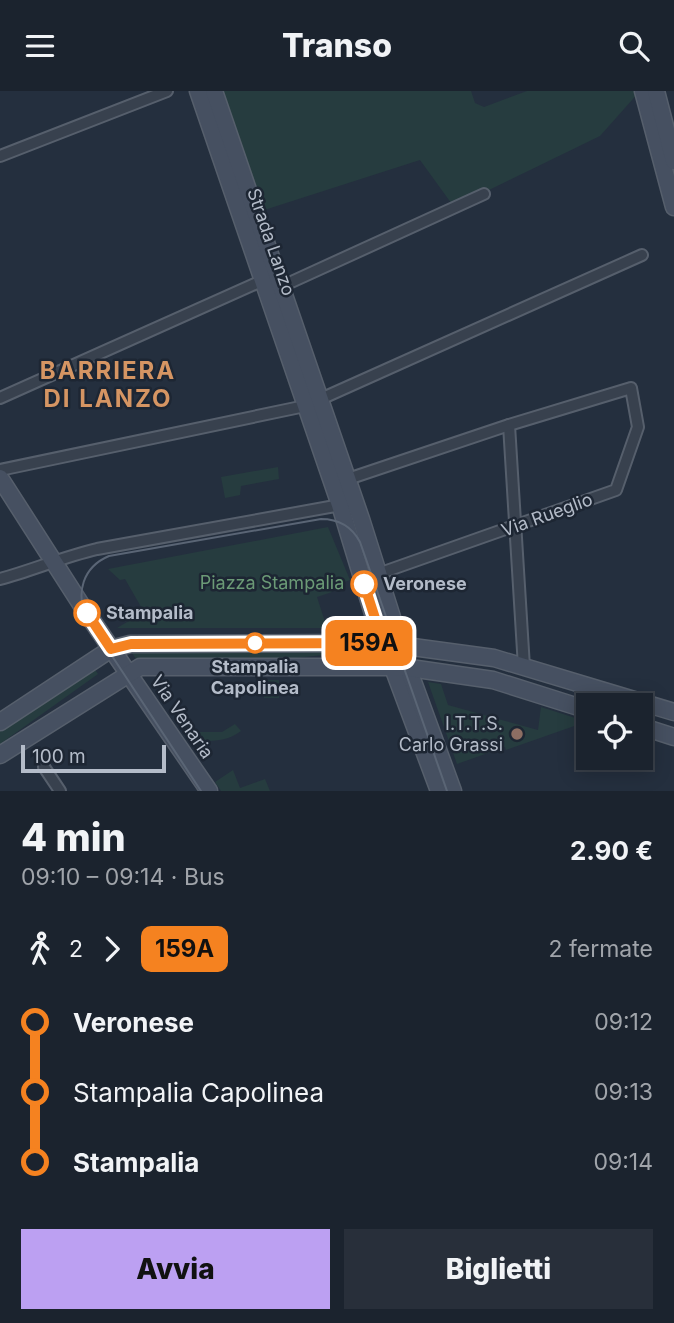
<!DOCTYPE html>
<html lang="it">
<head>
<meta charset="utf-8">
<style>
	body { margin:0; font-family:Inter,sans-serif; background:#282f3a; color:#f1f3f6; height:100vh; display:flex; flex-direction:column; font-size:26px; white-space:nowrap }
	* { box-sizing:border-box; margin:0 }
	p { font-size:23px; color:#a0a4aa }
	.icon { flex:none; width:38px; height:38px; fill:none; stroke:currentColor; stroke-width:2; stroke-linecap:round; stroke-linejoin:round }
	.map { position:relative; height:700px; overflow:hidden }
	.details { display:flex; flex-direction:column; background:#1b232e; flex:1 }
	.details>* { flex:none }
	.badge { padding:0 14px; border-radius:10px; font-size:24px; line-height:46px }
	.fabs { position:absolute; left:576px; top:602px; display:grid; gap:14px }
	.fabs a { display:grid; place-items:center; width:77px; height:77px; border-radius:0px; background:#1b232e; box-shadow:0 4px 18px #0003,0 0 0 2px #39404a; font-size:35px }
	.scale { position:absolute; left:21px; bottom:18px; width:145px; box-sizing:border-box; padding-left:7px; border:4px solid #b4bcc9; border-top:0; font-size:19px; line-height:24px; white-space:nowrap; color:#b4bcc9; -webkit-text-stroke:5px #1d2633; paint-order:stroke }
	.map>.badge { position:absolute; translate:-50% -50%; box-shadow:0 0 0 4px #fff }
	.legs { display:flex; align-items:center; gap:10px; height:77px; padding:0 21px; font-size:23px }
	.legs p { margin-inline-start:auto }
	.summary { display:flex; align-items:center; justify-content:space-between; height:119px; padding:0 21px }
	h1 { font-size:38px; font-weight:800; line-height:52px }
	.button { display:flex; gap:14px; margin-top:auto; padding:14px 21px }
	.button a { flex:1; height:80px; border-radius:0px; background:#bca0f2; color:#111; font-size:28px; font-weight:800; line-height:80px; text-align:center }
	.button a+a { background:#282f3a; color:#f1f3f6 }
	ul { padding:0 21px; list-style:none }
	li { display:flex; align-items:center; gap:24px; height:70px; font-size:26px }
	li i { display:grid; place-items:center; width:10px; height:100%; margin:0 9px; background:currentColor }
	li i::after { content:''; width:18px; height:18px; margin:-9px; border:5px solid; border-radius:50%; background:#1b232e }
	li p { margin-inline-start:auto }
	li:first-child i { background:linear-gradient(#0000 50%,currentColor 0) }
	li:last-child i { background:linear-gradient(currentColor 50%,#0000 0) }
	header { display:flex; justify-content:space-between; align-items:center; height:91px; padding:0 21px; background:#1b232e; font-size:32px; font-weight:800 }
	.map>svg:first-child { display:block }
	.green { fill:#263c3f }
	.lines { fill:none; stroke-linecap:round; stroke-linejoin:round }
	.street-casing { stroke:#565f6c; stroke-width:14 }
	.secondary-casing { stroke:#565f6c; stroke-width:19 }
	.street { stroke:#38414e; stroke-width:10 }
	.secondary { stroke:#465061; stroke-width:16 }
	.tram { stroke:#5a6575; stroke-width:2 }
	.line-1-casing { stroke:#fff; stroke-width:16 }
	.line-1 { stroke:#f58220; stroke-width:10 }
	.stop-1-dot { fill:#fff; stroke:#f58220; stroke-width:3.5 }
	.education-dot { fill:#8d6e63; stroke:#1d2633; stroke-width:2.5 }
	.labels { text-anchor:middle; stroke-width:5; stroke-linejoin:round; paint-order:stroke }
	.street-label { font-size:18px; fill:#b4bcc9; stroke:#1d2633 }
	.park-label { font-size:18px; fill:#6b9a76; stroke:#1d2633 }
	.stop-label { font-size:18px; font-weight:bold; fill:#b4bcc9; stroke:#1d2633; text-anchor:start }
	.poi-label { font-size:18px; fill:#b4bcc9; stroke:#1d2633; text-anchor:end }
	.district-label { font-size:24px; font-weight:bold; letter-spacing:2px; fill:#d59563; stroke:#1d2633 }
</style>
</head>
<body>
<header><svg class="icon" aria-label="menu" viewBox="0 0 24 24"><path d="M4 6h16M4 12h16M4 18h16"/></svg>Transo<svg class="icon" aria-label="search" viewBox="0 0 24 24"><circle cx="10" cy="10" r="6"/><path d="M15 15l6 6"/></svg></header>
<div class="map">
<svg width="674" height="700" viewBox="0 0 674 700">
	<rect width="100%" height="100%" fill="#242f3e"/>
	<g class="green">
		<path d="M221,0h250l4,12 9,4 43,-16h113l-40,45 -146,71 -34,-47 -165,53z"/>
		<path d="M278,376l1,12 -38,7 -1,9 -15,3 -4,-21z"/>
		<path d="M328,436l22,53 -19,7 1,5 -15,5 10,31h-210l27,-16 -19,-33 -5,1 -12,-11z"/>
		<path d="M223,557l157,3 -5,4h-52l-35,4h-152l-4,-6h60z"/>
		<path d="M94,577l4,6 -98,70v-15z"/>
		<rect x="264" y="589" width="15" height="18"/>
		<path d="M428,591l13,2 7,21 90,25 3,-23 47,15v5l-8,-3 -74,26 -1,-3 -48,17z"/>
		<path d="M235,633l6,7c-16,12 -33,10 -52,10l-7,-12h12v3h28z"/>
		<path d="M233,679l7,18 25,-9 5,12h-49l-6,-9z"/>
	</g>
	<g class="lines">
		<defs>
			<g id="street">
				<path d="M0,65l167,-65"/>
				<path d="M276,198l208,-95"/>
				<path d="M0,307l268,-120"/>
				<path d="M509,334l15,242"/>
				<path d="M0,379l305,-64 337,-151"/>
				<path d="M342,390l167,-56 122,-37 7,39 -22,63 -238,84"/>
				<path d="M0,488c33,-9 63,-22 97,-30l249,-45"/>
				<path d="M44,676l16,24"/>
			</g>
			<g id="secondary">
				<path d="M198,0l142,414 34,112 65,174"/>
				<path d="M214,0l147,428 47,149 45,123"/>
				<path d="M643,0l31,116"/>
				<path d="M656,0l18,70"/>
				<path d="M0,387l82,128 127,185"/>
				<path d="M0,631l111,-73 19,-5 253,-1 111,15 180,54"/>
				<path d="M640,635l34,11"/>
				<path d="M0,664l140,-88h263l90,13 95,30"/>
			</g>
		</defs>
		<use href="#street" class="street-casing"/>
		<use href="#secondary" class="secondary-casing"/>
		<use href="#street" class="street"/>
		<use href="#secondary" class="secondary"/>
		<path class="tram" d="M201,700l-114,-173c-12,-25 -4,-51 22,-62l212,-37c17,0 31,8 39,23l87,249"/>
	</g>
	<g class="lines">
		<defs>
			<path id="line-1" d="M87,522l24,36 20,-5 252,-1 -19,-59"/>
		</defs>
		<use href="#line-1" class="line-1-casing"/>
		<use href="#line-1" class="line-1"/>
	</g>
	<g class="stop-1-dot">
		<circle cx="364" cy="493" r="12"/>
		<circle cx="87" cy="522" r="12"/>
		<circle cx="255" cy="552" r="9"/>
	</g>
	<circle class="education-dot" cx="517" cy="643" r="7"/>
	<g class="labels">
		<g class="street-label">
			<text transform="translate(271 151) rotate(71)" y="6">Strada Lanzo</text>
			<text transform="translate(547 424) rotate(-20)" y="6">Via Rueglio</text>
			<text transform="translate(182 626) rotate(56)" y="6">Via Venaria</text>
		</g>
		<g class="park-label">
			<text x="272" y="498">Piazza Stampalia</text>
		</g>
		<g class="stop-label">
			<text x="383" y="499">Veronese</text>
			<text x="106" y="528">Stampalia</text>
			<text x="255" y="582" text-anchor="middle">Stampalia<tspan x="255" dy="21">Capolinea</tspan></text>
		</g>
		<g class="poi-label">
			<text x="503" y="639">I.T.T.S.<tspan x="503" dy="21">Carlo Grassi</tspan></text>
		</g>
		<g class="district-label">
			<text x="108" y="288">BARRIERA<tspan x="108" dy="28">DI LANZO</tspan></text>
		</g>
	</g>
</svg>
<div class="fabs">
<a><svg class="icon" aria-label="locate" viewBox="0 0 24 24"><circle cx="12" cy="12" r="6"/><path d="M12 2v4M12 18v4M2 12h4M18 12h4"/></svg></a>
</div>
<div class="scale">100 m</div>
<b class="badge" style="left:369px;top:552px;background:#f58220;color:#111">159A</b>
</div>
<section class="details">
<div class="summary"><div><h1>4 min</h1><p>09:10 – 09:14 · Bus</p></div><b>2.90 €</b></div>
<div class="legs"><svg class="icon" aria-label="walk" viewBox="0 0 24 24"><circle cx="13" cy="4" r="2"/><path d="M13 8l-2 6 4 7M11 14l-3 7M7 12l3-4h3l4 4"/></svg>2<svg class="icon" aria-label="forward" viewBox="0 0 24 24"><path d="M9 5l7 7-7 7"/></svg><b class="badge" style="background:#f58220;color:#111">159A</b><p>2 fermate</p></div>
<ul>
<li><i style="color:#f58220"></i><b>Veronese</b><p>09:12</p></li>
<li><i style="color:#f58220"></i><span>Stampalia Capolinea</span><p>09:13</p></li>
<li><i style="color:#f58220"></i><b>Stampalia</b><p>09:14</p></li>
</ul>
<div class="button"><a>Avvia</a><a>Biglietti</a></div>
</section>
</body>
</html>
